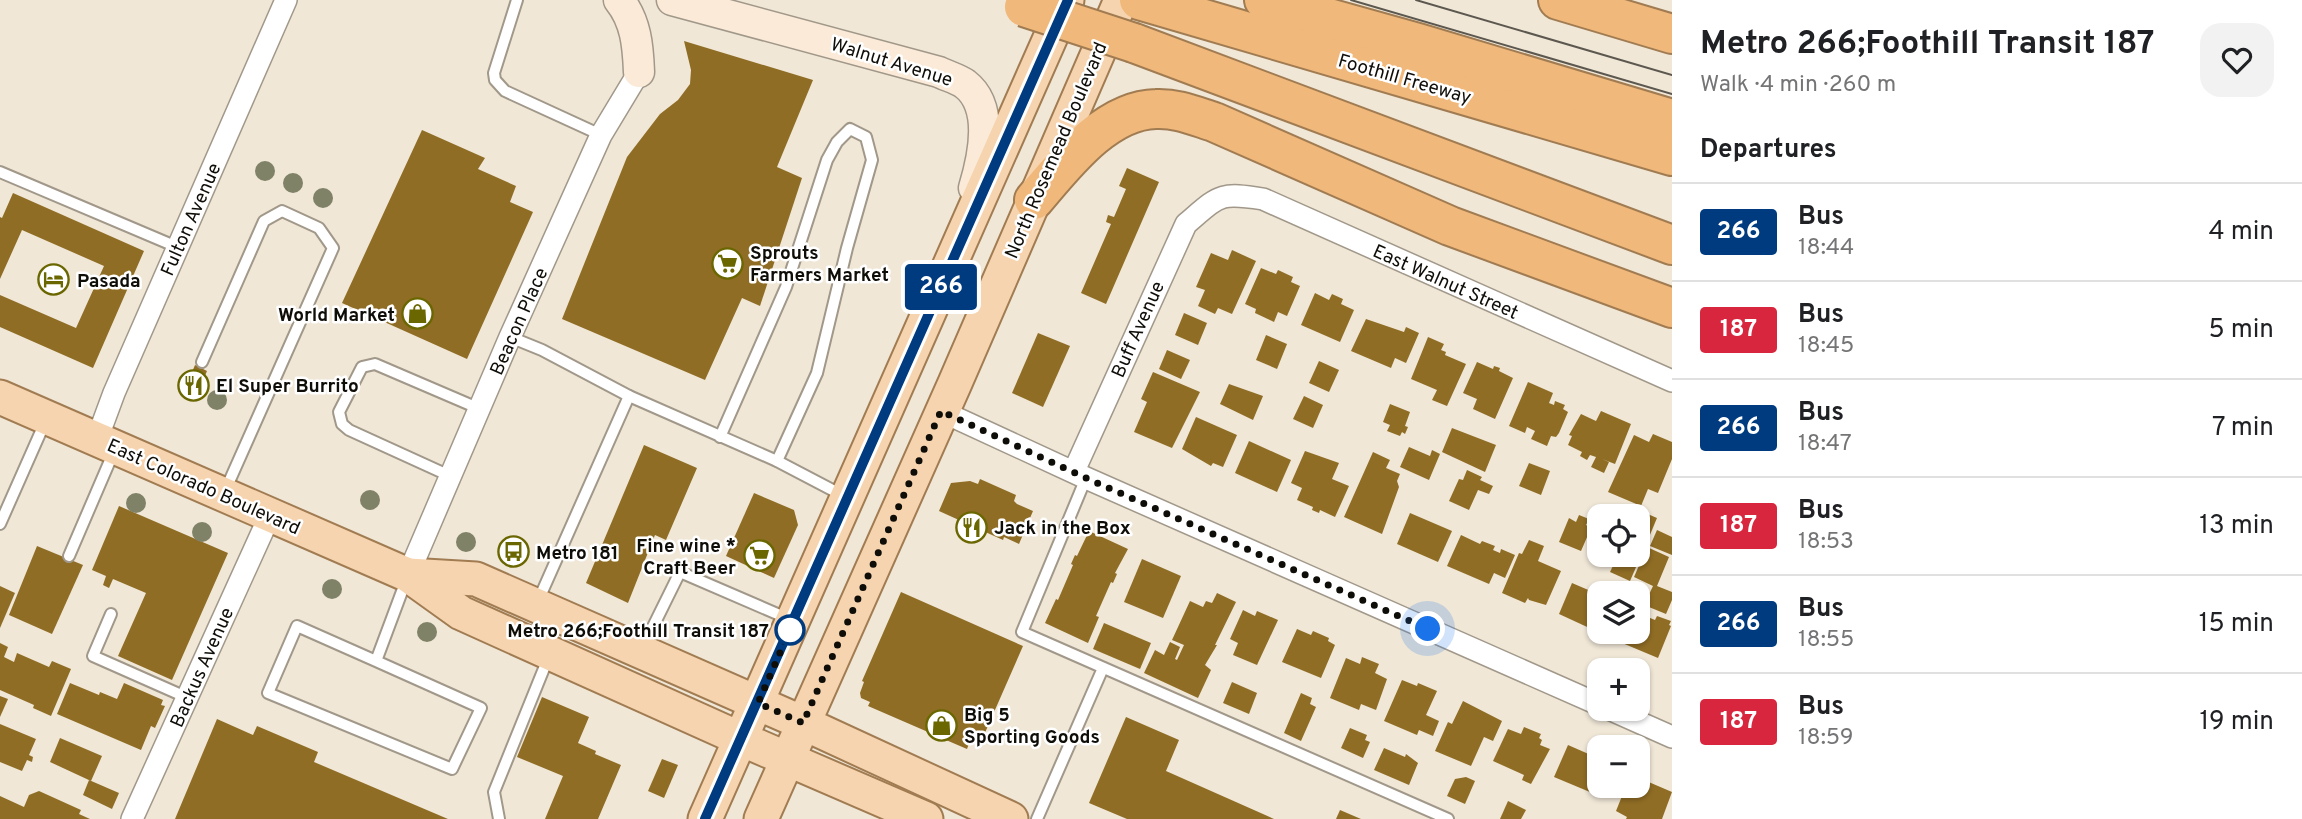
<!DOCTYPE html>
<html lang="en">
<head>
<meta charset="utf-8">
<style>
	body { margin:0; font-family:Overpass,sans-serif; background:#f2f2f2; color:#202124; height:100vh; display:flex; flex-direction:column; font-size:26px; white-space:nowrap }
	* { box-sizing:border-box; margin:0 }
	p { font-size:23px; color:#757577 }
	.icon { flex:none; width:38px; height:38px; fill:none; stroke:currentColor; stroke-width:2; stroke-linecap:round; stroke-linejoin:round }
	.map { position:relative; flex:1; overflow:hidden }
	.panel { display:flex; flex-direction:column; background:#fff; width:630px }
	.panel>* { flex:none }
	.badge { padding:0 14px; border-radius:5px; font-size:24px; line-height:46px }
	.tools { position:absolute; left:1587px; top:504px; display:grid; gap:14px }
	.tools a { display:grid; place-items:center; width:63px; height:63px; border-radius:14px; background:#fff; box-shadow:0 2px 5px #0004; font-size:35px }
	.you { position:absolute; width:35px; height:35px; margin:-18px; border:5px solid #fff; border-radius:50%; background:#1a73e8; box-shadow:0 0 0 10px #1a73e833 }
	.map>.badge { position:absolute; translate:-50% -50%; box-shadow:0 0 0 4px #fff }
	h2 { padding:0 28px; font-size:26px; line-height:63px }
	.round { display:grid; place-items:center; flex:none; width:74px; height:74px; border-radius:21px; background:#f2f2f2 }
	.summary { display:flex; align-items:center; justify-content:space-between; height:119px; padding:0 28px }
	h1 { font-size:33px; font-weight:700; line-height:52px }
	ul { padding:0; list-style:none }
	li { display:flex; align-items:center; gap:21px; height:98px; padding:0 28px; border-top:2px solid #e0e0e0 }
	li div { flex:1 }
	li b { display:block; font-size:26px }
	li em { font-style:normal }
	li .badge { min-width:77px; font-weight:700; text-align:center }
	main { display:flex; flex:1; min-height:0 }
	.map>svg:first-child { display:block }
	.building { fill:#906d25 }
	.lines { fill:none; stroke-linecap:round; stroke-linejoin:round }
	.lane-casing { stroke:#a1988a; stroke-width:14 }
	.street-casing { stroke:#a1988a; stroke-width:24 }
	.secondary-casing { stroke:#a1988a; stroke-width:33 }
	.primary-casing { stroke:#a17c52; stroke-width:37 }
	.highway-casing { stroke:#a17c52; stroke-width:42 }
	.lane { stroke:#fff; stroke-width:10 }
	.street { stroke:#fff; stroke-width:21 }
	.secondary { stroke:#faead7; stroke-width:30 }
	.primary { stroke:#f6d4af; stroke-width:33 }
	.highway { stroke:#f0b87a; stroke-width:38 }
	.tram { stroke:#5c584f; stroke-width:2 }
	.highway-bridge-casing { stroke:#a17c52; stroke-width:42; stroke-linecap:butt }
	.highway-bridge { stroke:#f0b87a; stroke-width:38 }
	.tree { fill:#7f8266 }
	.line-casing { stroke:#fff; stroke-width:16 }
	.line { stroke:#003b80; stroke-width:10 }
	.walk { stroke:#0f0d08; stroke-width:7; stroke-dasharray:0 12.6 }
	.stop-dot { fill:#fff; stroke:#003b80; stroke-width:3.5 }
	.labels { text-anchor:middle; stroke-width:5; stroke-linejoin:round; paint-order:stroke }
	.street-label { font-size:19px; fill:#0f0d08; stroke:#fff }
	.poi-label { font-size:19px; font-weight:bold; fill:#0f0d08; stroke:#fff; text-anchor:start }
	.stop-label { font-size:19px; font-weight:bold; fill:#0f0d08; stroke:#fff; text-anchor:end }
</style>
</head>
<body>
<main>
<div class="map">
<svg width="1672" height="819" viewBox="0 0 1672 819">
	<rect width="100%" height="100%" fill="#f0e7d7"/>
	<g class="building">
		<path d="M684,41l129,39 -36,87 25,11 -42,128 -18,-8 -37,82 -143,-61 65,-162 33,-43 18,-14 12,-16 1,-14z"/>
		<path d="M422,130l63,28 -7,11 38,17 -6,16 23,10 -66,147 -125,-56z"/>
		<path d="M1127,168l32,14 -53,122 -25,-11 30,-69 -5,-2 2,-7 6,2 12,-28 -7,-3z"/>
		<path d="M13,193l131,58 -51,117 -93,-41v-32l76,33 28,-62 -82,-36 -22,49v-62l2,1z"/>
		<path d="M1232,250l24,11 -24,53 -14,-6 -3,6 -17,-8 7,-16 -9,-3 15,-34 17,7z"/>
		<path d="M1261,268l15,6 2,-4 15,7 -2,5 9,4 -13,30 -9,-4 -4,10 -19,-9 1,-4 -11,-5z"/>
		<path d="M1315,293l14,7 3,-6 11,5 -2,5 13,6 -14,32 -39,-17z"/>
		<path d="M1184,313l23,10 -9,22 -23,-10z"/>
		<path d="M1366,319l38,13 2,-5 13,6 -13,30 -11,-5 -4,10 -40,-17z"/>
		<path d="M1038,333l32,13 -27,61 -31,-14z"/>
		<path d="M1266,335l21,9 -10,25 -21,-9z"/>
		<path d="M1428,337l16,7 -3,6 5,2 -1,3 21,9 -19,42 -15,-6 5,-10 -26,-11z"/>
		<path d="M1167,350l23,10 -9,19 -22,-10z"/>
		<path d="M1319,361l20,9 -10,22 -20,-9z"/>
		<path d="M1477,362l16,7 1,-3 6,2 -1,3 14,7 -18,41 -22,-10 4,-10 -14,-6z"/>
		<path d="M195,365l12,6 -13,30 -12,-5z"/>
		<path d="M1153,372l47,20 -28,56 -38,-16 13,-30 -6,-3z"/>
		<path d="M1528,382l25,11 -4,10 5,2 1,-4 10,4 -2,4 5,3 -9,21 -3,4 -5,-1 -4,10 -16,-7 4,-8 -8,-4 -2,6 -16,-7z"/>
		<path d="M1229,384l34,12 -10,24 -33,-16z"/>
		<path d="M1304,396l19,9 -10,23 -20,-9z"/>
		<path d="M1390,404l20,8 -5,14 3,1 -3,7 -3,-2 -2,4 -13,-5 3,-6 -7,-3z"/>
		<path d="M1601,411l30,13 -16,40 -13,-5 7,3 -5,11 -13,-6 5,-10 -6,-2 -3,5 -7,-4 2,-4 -14,-7 4,-9 -3,-1 12,-21 15,7z"/>
		<path d="M1196,417l41,18 -14,32 -10,-4 -2,3 -29,-17z"/>
		<path d="M1452,428l44,17 -11,27 -43,-20z"/>
		<path d="M1653,434l19,8v17l-14,34 -10,-4 -7,17 -33,-14 26,-57 15,7z"/>
		<path d="M1249,441l42,19 -14,32 -42,-19z"/>
		<path d="M644,445l53,23 -31,72 -11,-5 -27,68 -42,-20z"/>
		<path d="M1409,447l21,9 2,-6 8,4 -11,26 -29,-13z"/>
		<path d="M1305,451l34,12 -7,16 17,7 -14,31 -15,-7 -1,3 -7,-3 1,-3 -16,-7 5,-12 -11,-5z"/>
		<path d="M1373,452l17,8 -4,8 14,6 -3,7 2,6 -17,47 -38,-17z"/>
		<path d="M1529,463l21,8 -9,24 -22,-9z"/>
		<path d="M1467,470l15,7 -2,3 13,6 -4,8 -11,-4 -9,20 -20,-9 10,-22 4,1z"/>
		<path d="M980,479l36,16 -2,6 3,3 16,7 -14,33 -15,-7 -1,3 -64,-29 12,-28 19,-2 8,3z"/>
		<path d="M754,493l40,17 4,15 -24,53 -48,-22z"/>
		<path d="M119,506l109,47 -56,127 -54,-24 28,-63 -33,-14 -4,9 -6,-3 3,-9 -14,-6z"/>
		<path d="M1636,509l21,9 -10,24 -9,-4v-22h-6z"/>
		<path d="M1410,513l42,18 -14,31 -41,-18z"/>
		<path d="M1579,515l10,4 -3,6 5,3 -10,23 -22,-9 10,-24 7,4z"/>
		<path d="M1657,530l15,7v18l-22,-9z"/>
		<path d="M1089,531l39,18 -13,24 2,1 -4,9 -2,-1 -15,34 3,1 -11,26 -43,-20 11,-24 2,1 15,-35 -2,-1 4,-9 2,1z"/>
		<path d="M1461,535l19,9 2,-3 13,5 -2,4 7,3 1,-4 14,6 -10,23 -11,-5 -5,11 -42,-18z"/>
		<path d="M1529,540l15,6 -6,15 23,10 -15,34 -17,-5 -1,-2 -3,5 -23,-10 17,-40 3,1z"/>
		<path d="M37,546l46,19 -31,69 -43,-19z"/>
		<path d="M1647,547l22,10 -12,29 15,6v8l-6,14 -22,-9 9,-19 -19,-9z"/>
		<path d="M1618,555h15l7,3 -10,23 -20,-9z"/>
		<path d="M1142,559l39,17 -18,42 -39,-16z"/>
		<path d="M1572,583l28,12 -2,37 -39,-18z"/>
		<path d="M0,586l15,7 -15,35z"/>
		<path d="M901,592l122,54 -39,89 -3,-1 -2,6 -4,3 -5,-2 -3,8 -28,-12 3,-8 -8,-4 -2,6 -4,1 -60,-26 2,-4 -9,-4 -1,-5 4,-11 -2,-1z"/>
		<path d="M1217,593l19,9 -21,43h2l-12,20 6,5 -13,28 -54,-25 11,-23 9,5 6,-13 10,5 -5,12 2,1 7,-15 -12,-5 18,-39 13,6 3,-6 6,2z"/>
		<path d="M1243,610l12,6 2,-5 21,9 -21,45 -24,-10 5,-12 -8,-4z"/>
		<path d="M1638,613l17,7 2,-4 14,5 -2,4 2,1 -13,32 -43,-18 4,-8h19z"/>
		<path d="M1104,623l47,20 -11,26 -47,-20z"/>
		<path d="M1297,629l14,6 2,-4 16,7 -1,3 7,4 -14,33 -39,-16z"/>
		<path d="M0,643l8,4 -4,10 10,5 3,-9 32,14 3,-6 19,8 -20,47 -18,-8 1,-3 -34,-15z"/>
		<path d="M1362,657l17,7 -4,9 12,6 -11,31 -15,-6 -2,6 -29,-12 16,-40 14,6z"/>
		<path d="M1402,680l15,6 1,-3 19,8 -11,24 13,6 -6,15 -14,-6 -2,5 -33,-14z"/>
		<path d="M1232,682l25,11 -8,21 -26,-11z"/>
		<path d="M70,683l29,12 1,-3 17,7 7,-16 39,17 -2,5 4,1 -10,22 -4,-2 -10,24 -84,-36z"/>
		<path d="M1301,693l11,5 -2,6 6,3 -15,34 -17,-8z"/>
		<path d="M0,696l8,3 -8,18z"/>
		<path d="M542,697l47,20 -11,26 18,8 -1,3 26,11 -23,54h-53l18,-43 -46,-19z"/>
		<path d="M1463,701l39,20 -9,20 -9,-4 -13,29 -36,-15 13,-29 4,2z"/>
		<path d="M1126,717l53,23 -13,31 108,48h-147l-38,-16z"/>
		<path d="M217,719l36,16 4,-9 61,26 -4,10 134,57h-273z"/>
		<path d="M0,724l36,15 -7,16 4,2 -1,5 -5,-2 -5,11 -22,-9z"/>
		<path d="M1524,727l17,7 -2,4 3,2 -2,5 10,4 -19,35 -9,-4 2,-5 -31,-14 15,-32 13,5z"/>
		<path d="M1350,728l17,7 -2,5 5,2 -7,16 -22,-10z"/>
		<path d="M60,738l42,18 -11,25 -41,-19z"/>
		<path d="M1568,745l32,14 1,27 -4,9 -43,-18z"/>
		<path d="M1384,748l21,9 1,-3 12,9 -9,22 -35,-15z"/>
		<path d="M662,759l16,6 -14,33 -16,-7z"/>
		<path d="M1638,775l6,3v2l28,12 -10,27h-36l1,-2 -11,-6 10,-25h12z"/>
		<path d="M1466,777l9,4 -10,23 -18,-8 8,-17z"/>
		<path d="M89,780l30,13 -7,16 -29,-14z"/>
		<path d="M39,791l42,19 -2,4 11,5h-90v-23l24,11 5,-12z"/>
		<path d="M1508,801l18,9 -5,9h-21z"/>
		<path d="M1340,810l21,9h-25z"/>
	</g>
	<g class="lines">
		<defs>
			<g id="lane">
				<path d="M517,0l-23,73 1,7 10,11 96,44"/>
				<path d="M0,172l177,75"/>
				<path d="M510,337l32,13 87,46 148,65 65,34"/>
				<path d="M202,362l62,-141 18,-10 37,17 14,20 -108,243"/>
				<path d="M720,437l66,-150 41,-127 10,-18 13,-13 16,8 6,23 -25,88 -30,125 -40,88"/>
				<path d="M450,476l-101,-46 -7,-6 -3,-12 23,-45 13,-3 105,45"/>
				<path d="M1086,478l-64,154 426,187"/>
				<path d="M0,524l46,-104"/>
				<path d="M69,556l46,-107"/>
				<path d="M538,601l91,-205"/>
				<path d="M111,614l-18,42 95,42"/>
				<path d="M642,649l38,-77 109,47"/>
				<path d="M376,661l-79,-35 -29,67 184,76 29,-61 -105,-47 31,-83"/>
				<path d="M499,819l-5,-27 55,-136"/>
				<path d="M1037,819l66,-151"/>
			</g>
			<g id="street">
				<path d="M941,411l145,67 514,227"/>
				<path d="M97,439l17,-46 172,-393"/>
				<path d="M1074,471l112,-247c34,-29 33,-32 77,-25l409,182"/>
				<path d="M408,575l102,-238 91,-202 38,-63"/>
				<path d="M1609,709l63,28"/>
				<path d="M132,819l138,-304"/>
			</g>
			<g id="secondary">
				<path d="M619,0c17,21 19,46 20,72"/>
				<path d="M672,0l267,72c8,4 19,7 26,12 30,23 18,74 9,104"/>
			</g>
			<g id="primary">
				<path d="M0,397l408,178 53,38 280,126 185,80"/>
				<path d="M408,575l68,4 327,144 208,96"/>
				<path d="M705,819l362,-819"/>
				<path d="M761,819l194,-436 166,-383"/>
			</g>
			<g id="highway">
				<path d="M1139,0l533,156"/>
				<path d="M1264,0l154,43 254,76"/>
				<path d="M1558,0l114,34"/>
				<path d="M1134,43l538,202"/>
				<path d="M1034,200c30,-35 71,-90 122,-91 21,-1 39,7 58,13l236,104 222,82"/>
			</g>
		</defs>
		<use href="#lane" class="lane-casing"/>
		<use href="#street" class="street-casing"/>
		<use href="#secondary" class="secondary-casing"/>
		<use href="#primary" class="primary-casing"/>
		<use href="#highway" class="highway-casing"/>
		<use href="#lane" class="lane"/>
		<use href="#street" class="street"/>
		<use href="#secondary" class="secondary"/>
		<use href="#primary" class="primary"/>
		<use href="#highway" class="highway"/>
		<g class="tram">
			<path d="M1351,0l321,94"/>
			<path d="M1416,0l256,75"/>
		</g>
		<defs>
			<path id="highway-bridge" d="M1024,7l110,36"/>
		</defs>
		<use href="#highway-bridge" class="highway-bridge-casing"/>
		<use href="#highway-bridge" class="highway-bridge"/>
	</g>
	<g class="tree">
		<circle cx="265" cy="171" r="10"/>
		<circle cx="293" cy="183" r="10"/>
		<circle cx="323" cy="198" r="10"/>
		<circle cx="217" cy="400" r="10"/>
		<circle cx="370" cy="500" r="10"/>
		<circle cx="136" cy="503" r="10"/>
		<circle cx="202" cy="532" r="10"/>
		<circle cx="466" cy="542" r="10"/>
		<circle cx="332" cy="589" r="10"/>
		<circle cx="427" cy="632" r="10"/>
	</g>
	<g class="lines">
		<defs>
			<path id="line" d="M705,819l363,-819"/>
		</defs>
		<use href="#line" class="line-casing"/>
		<use href="#line" class="line"/>
		<path class="walk" d="M790,630l-32,73 45,20 138,-312 145,67 342,151"/>
	</g>
	<defs>
		<symbol id="supermarket-ring" viewBox="-11 -11 22 22"><circle r="9.5" fill="#fff" stroke="#6a6700" stroke-width="1.5"/><path d="M-6-5.5h2.5l.6 2H6L4.5 2H-2.5L-4.4-4H-6ZM-1.5 3.2a1.3 1.3 0 1 0 .1 0ZM3 3.2a1.3 1.3 0 1 0 .1 0Z" fill="#6a6700"/></symbol>
		<symbol id="hotel-ring" viewBox="-11 -11 22 22"><circle r="9.5" fill="#fff" stroke="#6a6700" stroke-width="1.5"/><path d="M-6-4.5h1.5V1H6V5H4.5V3h-9V5H-6ZM-4 0a1.8 1.8 0 1 1 3.6 0ZM.5 0V-2.5h3Q6-2.5 6 0Z" fill="#6a6700"/></symbol>
		<symbol id="shop-ring" viewBox="-11 -11 22 22"><circle r="9.5" fill="#fff" stroke="#6a6700" stroke-width="1.5"/><path d="M-5-2.5h2.3a2.7 3.5 0 0 1 5.4 0H5L5.5 6h-11ZM-1.5-2.5h3a1.5 2.3 0 0 0-3 0Z" fill="#6a6700"/></symbol>
		<symbol id="restaurant-ring" viewBox="-11 -11 22 22"><circle r="9.5" fill="#fff" stroke="#6a6700" stroke-width="1.5"/><path d="M-5-6h1v4h1v-4h1v4h1v-4h1v5L-1.5 .5V6h-2V.5L-5-1ZM5-6V6H3V1.5H1.5Q1.5-4 5-6Z" fill="#6a6700"/></symbol>
		<symbol id="bus-ring" viewBox="-11 -11 22 22"><circle r="9.5" fill="#fff" stroke="#6a6700" stroke-width="1.5"/><path d="M-5-6H5V4H4V6H2V4H-2V6H-4V4H-5ZM-3.5-4V0h7V-4ZM-3.5 1.2v1.5H-2V1.2ZM2 1.2v1.5H3.5V1.2Z" fill="#6a6700"/></symbol>
	</defs>
	<g fill-rule="evenodd">
		<use href="#supermarket-ring" x="710" y="246" width="35" height="35"/>
		<use href="#hotel-ring" x="36" y="262" width="35" height="35"/>
		<use href="#shop-ring" x="400" y="296" width="35" height="35"/>
		<use href="#restaurant-ring" x="176" y="368" width="35" height="35"/>
		<use href="#restaurant-ring" x="954" y="510" width="35" height="35"/>
		<use href="#bus-ring" x="496" y="534" width="35" height="35"/>
		<use href="#supermarket-ring" x="742" y="538" width="35" height="35"/>
		<use href="#shop-ring" x="924" y="708" width="35" height="35"/>
	</g>
	<circle class="stop-dot" cx="790" cy="630" r="14"/>
	<g class="labels">
		<g class="street-label">
			<text transform="translate(892 61) rotate(17)" y="7">Walnut Avenue</text>
			<text transform="translate(1405 78) rotate(16)" y="7">Foothill Freeway</text>
			<text transform="translate(1055 150) rotate(-67)" y="7">North Rosemead Boulevard</text>
			<text transform="translate(190 219) rotate(-66)" y="7">Fulton Avenue</text>
			<text transform="translate(1446 281) rotate(24)" y="7">East Walnut Street</text>
			<text transform="translate(518 321) rotate(-66)" y="7">Beacon Place</text>
			<text transform="translate(1137 329) rotate(-66)" y="7">Buff Avenue</text>
			<text transform="translate(204 486) rotate(24)" y="7">East Colorado Boulevard</text>
			<text transform="translate(201 667) rotate(-66)" y="7">Backus Avenue</text>
		</g>
		<g class="poi-label">
			<text x="750" y="259">Sprouts<tspan x="750" dy="22">Farmers Market</tspan></text>
			<text x="77" y="287">Pasada</text>
			<text x="395" y="321" text-anchor="end">World Market</text>
			<text x="216" y="392">El Super Burrito</text>
			<text x="994" y="534">Jack in the Box</text>
			<text x="736" y="552" text-anchor="end">Fine wine *<tspan x="736" dy="22">Craft Beer</tspan></text>
			<text x="536" y="559">Metro 181</text>
			<text x="964" y="721">Big 5<tspan x="964" dy="22">Sporting Goods</tspan></text>
		</g>
		<g class="stop-label">
			<text x="769" y="637">Metro 266;Foothill Transit 187</text>
		</g>
	</g>
</svg>
<div class="tools">
<a><svg class="icon" aria-label="locate" viewBox="0 0 24 24"><circle cx="12" cy="12" r="6"/><path d="M12 2v4M12 18v4M2 12h4M18 12h4"/></svg></a>
<a><svg class="icon" aria-label="layers" viewBox="0 0 24 24"><path d="M12 4l9 5-9 5-9-5zM3 14l9 5 9-5"/></svg></a>
<a>+</a>
<a>−</a>
</div>
<div class="you" style="left:1428px;top:629px"></div>
<b class="badge" style="left:941px;top:287px;background:#003b80;color:#fff">266</b>
</div>
<section class="panel">
<div class="summary"><div><h1>Metro 266;Foothill Transit 187</h1><p>Walk · 4 min · 260 m</p></div><a class="round"><svg class="icon" aria-label="heart" viewBox="0 0 24 24"><path d="M12 20l-8-8c-3-5 5-10 8-4 3-6 11-1 8 4z"/></svg></a></div>
<h2>Departures</h2>
<ul>
<li><span class="badge" style="background:#003b80;color:#fff">266</span><div><b>Bus</b><p>18:44</p></div><em>4 min</em></li>
<li><span class="badge" style="background:#d7263d;color:#fff">187</span><div><b>Bus</b><p>18:45</p></div><em>5 min</em></li>
<li><span class="badge" style="background:#003b80;color:#fff">266</span><div><b>Bus</b><p>18:47</p></div><em>7 min</em></li>
<li><span class="badge" style="background:#d7263d;color:#fff">187</span><div><b>Bus</b><p>18:53</p></div><em>13 min</em></li>
<li><span class="badge" style="background:#003b80;color:#fff">266</span><div><b>Bus</b><p>18:55</p></div><em>15 min</em></li>
<li><span class="badge" style="background:#d7263d;color:#fff">187</span><div><b>Bus</b><p>18:59</p></div><em>19 min</em></li>
</ul>
</section>
</main>
</body>
</html>
